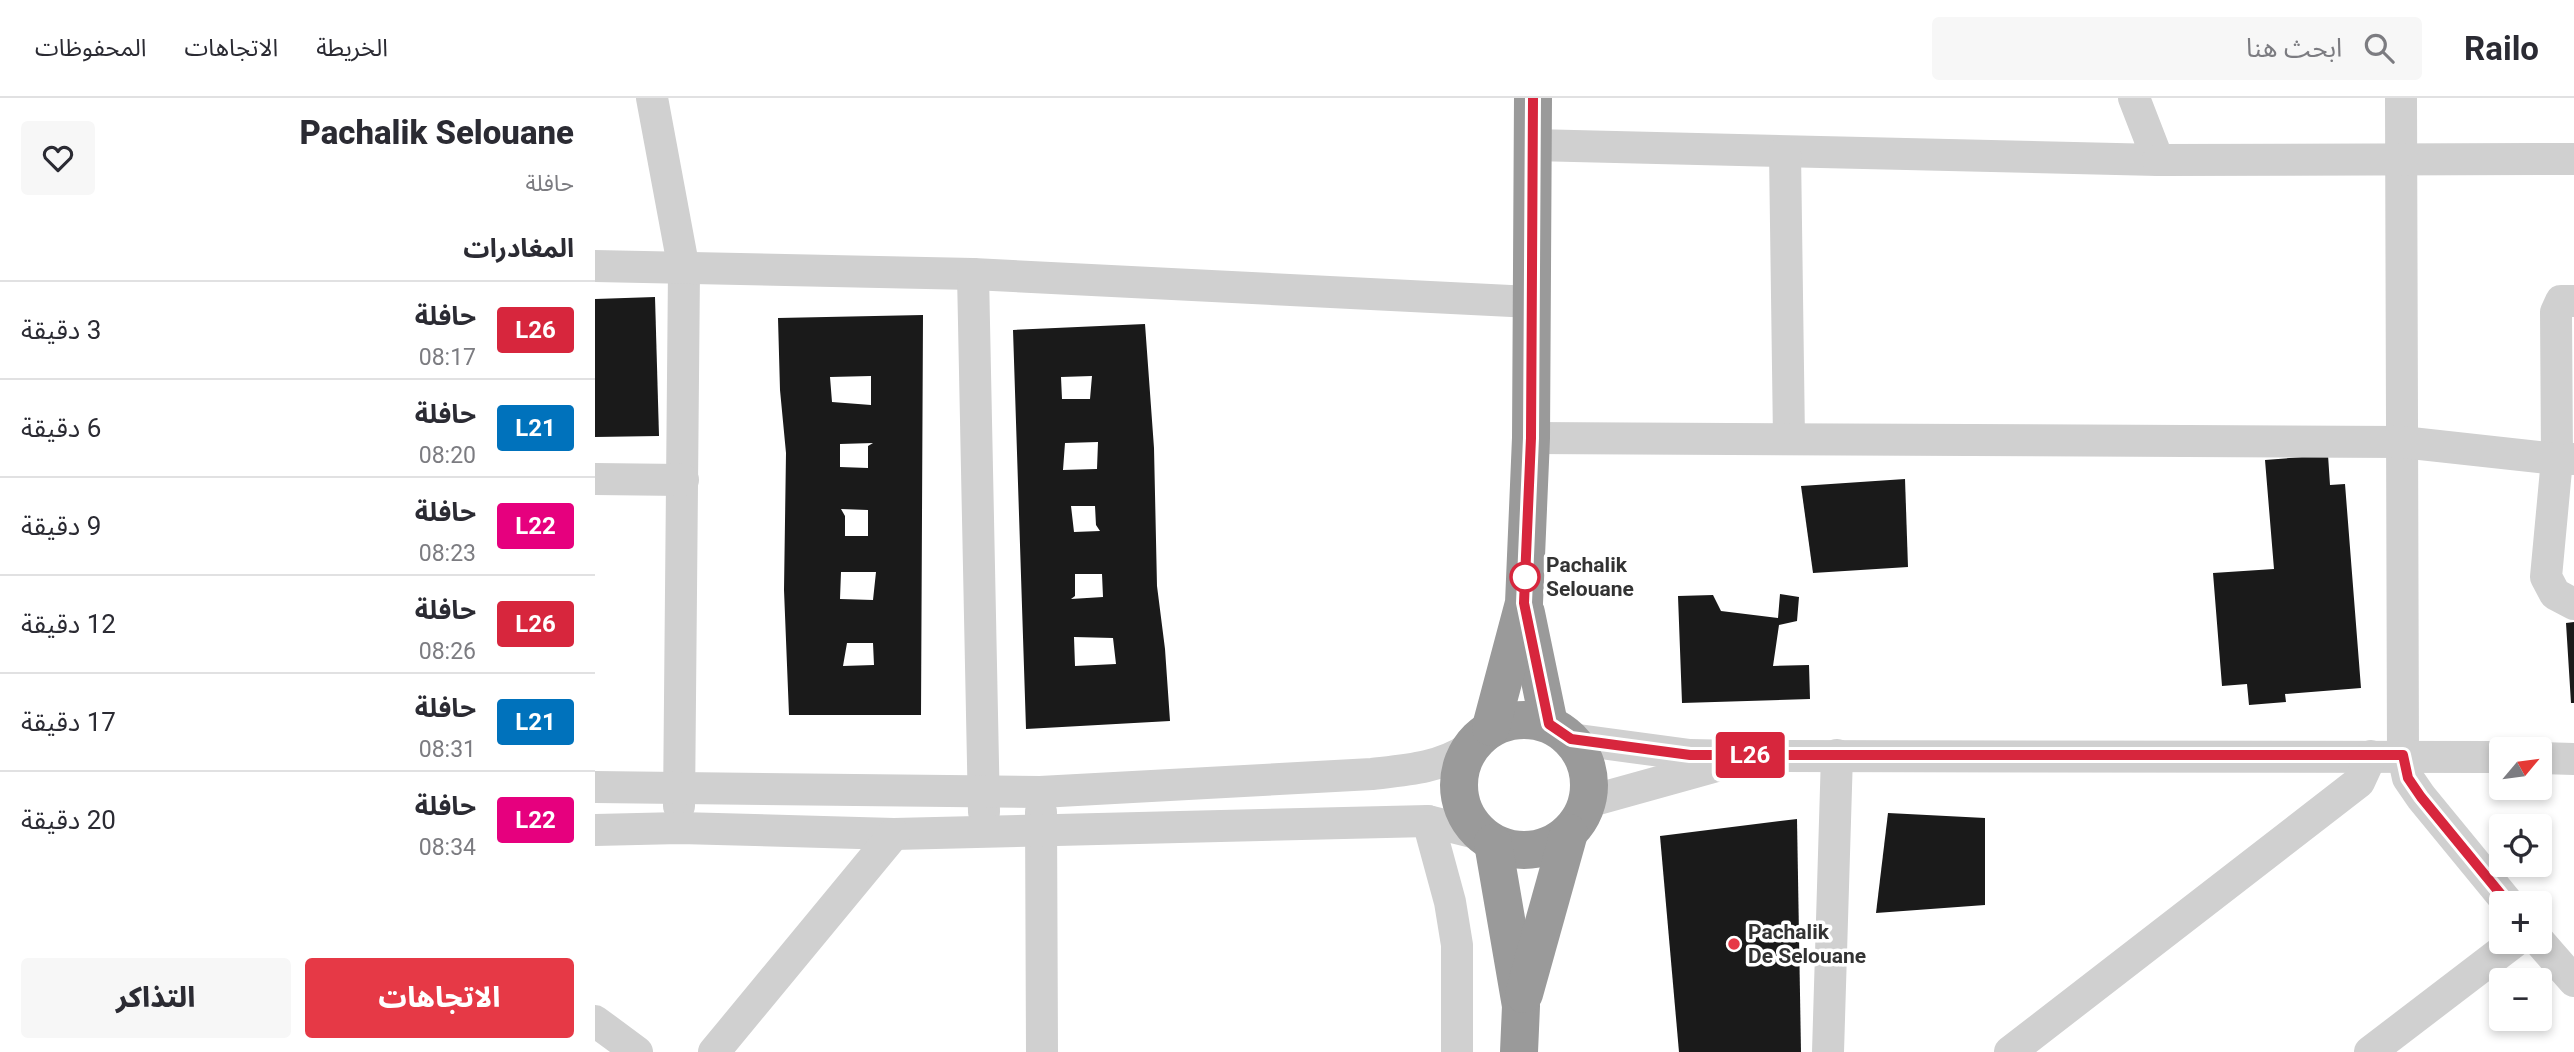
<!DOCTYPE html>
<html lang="ar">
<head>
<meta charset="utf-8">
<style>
	body { margin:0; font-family:Roboto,"Noto Sans Arabic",sans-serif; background:#f7f7f7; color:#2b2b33; direction:rtl; height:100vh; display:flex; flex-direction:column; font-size:26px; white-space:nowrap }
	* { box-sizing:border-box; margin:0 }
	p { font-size:23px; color:#7c7c81 }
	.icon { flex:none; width:38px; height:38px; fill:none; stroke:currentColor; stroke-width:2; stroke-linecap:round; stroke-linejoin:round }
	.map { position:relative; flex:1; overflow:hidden; direction:ltr }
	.drawer { display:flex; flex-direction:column; background:#fff; width:595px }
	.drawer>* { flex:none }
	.badge { padding:0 14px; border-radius:5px; font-size:24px; line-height:46px }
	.needle { width:46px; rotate:61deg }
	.buttons { position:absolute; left:1894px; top:639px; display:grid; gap:14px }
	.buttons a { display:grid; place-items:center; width:63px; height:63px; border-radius:7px; background:#fff; box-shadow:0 4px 10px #0003; font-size:35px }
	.map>.badge { position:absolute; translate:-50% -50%; box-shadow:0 0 0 4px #fff }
	h2 { padding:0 21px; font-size:26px; line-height:63px }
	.round { display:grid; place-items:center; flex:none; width:74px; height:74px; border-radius:7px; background:#f7f7f7 }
	.overview { display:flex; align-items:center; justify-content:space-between; height:119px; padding:0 21px }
	h1 { font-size:33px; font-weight:800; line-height:52px }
	.button { display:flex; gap:14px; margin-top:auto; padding:14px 21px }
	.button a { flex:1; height:80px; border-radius:7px; background:#e63946; color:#fff; font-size:28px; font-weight:800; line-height:80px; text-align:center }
	.button a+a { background:#f7f7f7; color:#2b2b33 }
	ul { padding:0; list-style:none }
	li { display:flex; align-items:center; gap:21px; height:98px; padding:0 21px; border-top:2px solid #e1e1e2 }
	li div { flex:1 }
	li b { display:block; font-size:26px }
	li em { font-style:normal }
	li .badge { min-width:77px; font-weight:700; text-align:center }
	header { display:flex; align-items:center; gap:42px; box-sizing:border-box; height:98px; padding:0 35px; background:#fff; border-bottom:2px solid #e1e1e2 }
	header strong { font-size:33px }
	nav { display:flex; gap:38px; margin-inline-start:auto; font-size:24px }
	.search { width:490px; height:63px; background:#f7f7f7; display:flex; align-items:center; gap:18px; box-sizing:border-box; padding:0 24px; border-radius:7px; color:#7c7c81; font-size:26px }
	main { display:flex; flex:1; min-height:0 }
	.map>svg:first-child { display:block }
	.building { fill:#1a1a1a; fill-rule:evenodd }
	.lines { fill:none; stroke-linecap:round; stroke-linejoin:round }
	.street { stroke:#d0d0d0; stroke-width:32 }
	.highway { stroke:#9a9a9a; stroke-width:38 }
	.line-casing { stroke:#fff; stroke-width:16 }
	.line { stroke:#d7263d; stroke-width:10 }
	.stop-dot { fill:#fff; stroke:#d7263d; stroke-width:3.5 }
	.poi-dot { fill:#e63946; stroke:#fff; stroke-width:2.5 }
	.labels { text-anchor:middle; stroke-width:7; stroke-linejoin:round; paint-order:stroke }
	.stop-label { font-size:21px; font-weight:bold; fill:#333; stroke:#fff; text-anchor:start }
	.poi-label { font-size:21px; font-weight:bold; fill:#333; stroke:#fff; text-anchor:start }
</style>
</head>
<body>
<header>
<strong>Railo</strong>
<div class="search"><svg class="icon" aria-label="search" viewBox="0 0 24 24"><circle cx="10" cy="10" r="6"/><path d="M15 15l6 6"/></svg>ابحث هنا</div>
<nav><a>الخريطة</a><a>الاتجاهات</a><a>المحفوظات</a></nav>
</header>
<main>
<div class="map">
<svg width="1979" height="954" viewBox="0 0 1979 954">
	<rect width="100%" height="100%" fill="#fff"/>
	<g class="building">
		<path d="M60,199l4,139 -64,1v-138z"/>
		<path d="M328,217l-2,400h-132l-5,-125 2,-137 -6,-63 -2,-72zM276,278v29l-39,-3 -2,-25zM278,345l-5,3v22l-28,-1v-23zM246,411l27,1v26h-23v-20zM246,474h35l-3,28 -33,-1zM252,545h26l1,22 -31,1z"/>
		<path d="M550,226l9,124 3,138 8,63 5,72 -144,8 -13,-399zM497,278l-2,23h-28l-1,-22zM503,344l-1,27 -34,1 2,-27zM476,408h24l1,19 4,6 -26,1zM480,476h27l1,23 -32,2 4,-3zM479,539l39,1 3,26 -41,2z"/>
		<path d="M1733,357l2,30 15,-1 16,204 -76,6 1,8 -37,3 -2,-21 -25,2 -9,-113 61,-4 -9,-109z"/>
		<path d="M1310,381l3,88 -95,6 -12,-87z"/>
		<path d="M1185,496l19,3 -2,24 -18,4 -6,41 36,-1 1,34 -128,4 -4,-107 35,-1 8,16 57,7z"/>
		<path d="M1979,524v81h-3l-5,-80z"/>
		<path d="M1293,715l97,5v87l-109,8z"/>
		<path d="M1202,721l4,233h-122l-19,-216z"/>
	</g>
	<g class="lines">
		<g class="street">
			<path d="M57,0l32,172 -5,536"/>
			<path d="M1806,0l2,657 5,23 13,19 87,106"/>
			<path d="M938,47l625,15 -24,-62"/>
			<path d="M1190,54l4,287"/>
			<path d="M1563,62l416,-1"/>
			<path d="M0,168l378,8 556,28"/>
			<path d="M378,176l11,538"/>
			<path d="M1979,203h-13l-5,11 1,147h17"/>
			<path d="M936,340l871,4 155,17 -11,118 9,17 19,10"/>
			<path d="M0,381l88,1"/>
			<path d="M976,641l119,16 47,1 764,1"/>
			<path d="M1944,660l35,1"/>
			<path d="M0,689l445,5 332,-18c35,-4 67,-6 96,-25"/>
			<path d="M992,704l133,-37"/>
			<path d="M446,714l1,240"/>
			<path d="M833,723l22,81 7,43v107"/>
			<path d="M0,732l85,-2 214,6 534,-13 52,13"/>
			<path d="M1944,843l35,40"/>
			<path d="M0,923l42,31"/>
			<path d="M119,954l180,-218"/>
			<path d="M1233,954l9,-297"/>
			<path d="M1415,954l349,-270 12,-26"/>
			<path d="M1775,954l144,-110"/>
		</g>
		<g class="highway">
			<path d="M931,515l23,111"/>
			<circle cx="929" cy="687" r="65"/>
			<path d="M896,629l33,-124 7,-165 2,-340"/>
			<path d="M898,745l28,163 -2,46"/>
			<path d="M929,896l45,-161"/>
		</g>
	</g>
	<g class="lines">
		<defs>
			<path id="line" d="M938,0l-2,340 -7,165 25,121 22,15 119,16h713l5,23 13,19 87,106"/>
		</defs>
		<use href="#line" class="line-casing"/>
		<use href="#line" class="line"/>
	</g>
	<circle class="stop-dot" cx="930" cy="479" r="14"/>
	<circle class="poi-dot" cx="1139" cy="846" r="7"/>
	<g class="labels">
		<g class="stop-label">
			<text x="951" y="474">Pachalik<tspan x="951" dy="24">Selouane</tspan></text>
		</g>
		<g class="poi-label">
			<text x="1153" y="841">Pachalik<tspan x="1153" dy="24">De Selouane</tspan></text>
		</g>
	</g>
</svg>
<div class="buttons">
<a><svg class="needle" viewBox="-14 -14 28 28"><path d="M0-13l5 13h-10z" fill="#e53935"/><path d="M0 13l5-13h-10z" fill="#7c7c81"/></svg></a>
<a><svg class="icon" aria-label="locate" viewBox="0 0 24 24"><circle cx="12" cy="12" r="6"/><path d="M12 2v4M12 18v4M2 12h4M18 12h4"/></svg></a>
<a>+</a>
<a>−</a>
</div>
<b class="badge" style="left:1155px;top:657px;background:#d7263d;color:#fff">L26</b>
</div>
<section class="drawer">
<div class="overview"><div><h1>Pachalik Selouane</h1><p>حافلة</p></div><a class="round"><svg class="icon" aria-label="heart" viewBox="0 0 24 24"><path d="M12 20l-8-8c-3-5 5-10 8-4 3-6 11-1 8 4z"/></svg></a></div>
<h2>المغادرات</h2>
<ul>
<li><span class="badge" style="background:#d7263d;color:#fff">L26</span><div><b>حافلة</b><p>08:17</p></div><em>3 دقيقة</em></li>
<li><span class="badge" style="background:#0072bc;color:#fff">L21</span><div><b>حافلة</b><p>08:20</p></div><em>6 دقيقة</em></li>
<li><span class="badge" style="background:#e6007e;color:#fff">L22</span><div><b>حافلة</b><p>08:23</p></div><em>9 دقيقة</em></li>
<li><span class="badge" style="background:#d7263d;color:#fff">L26</span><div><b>حافلة</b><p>08:26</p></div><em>12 دقيقة</em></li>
<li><span class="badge" style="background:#0072bc;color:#fff">L21</span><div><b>حافلة</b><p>08:31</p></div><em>17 دقيقة</em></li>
<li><span class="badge" style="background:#e6007e;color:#fff">L22</span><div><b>حافلة</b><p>08:34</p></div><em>20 دقيقة</em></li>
</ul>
<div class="button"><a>الاتجاهات</a><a>التذاكر</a></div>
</section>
</main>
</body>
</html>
